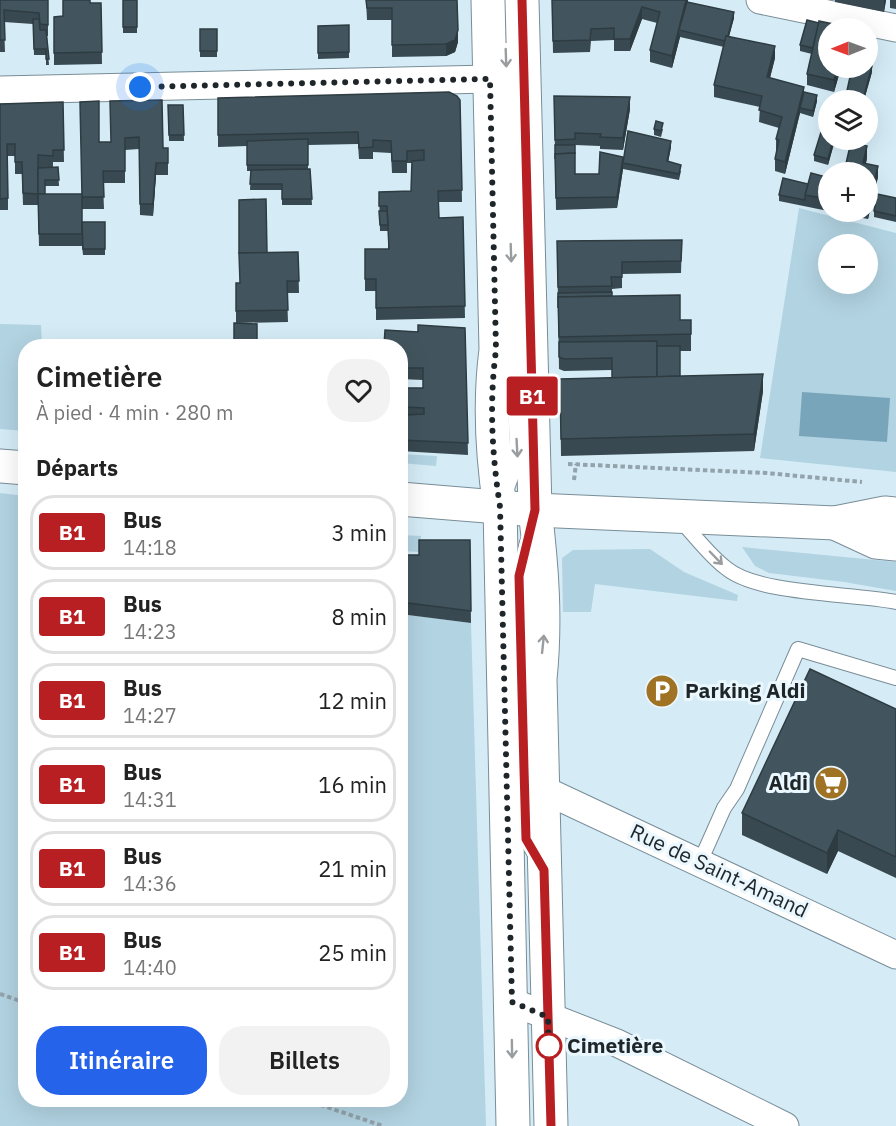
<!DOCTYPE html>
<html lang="fr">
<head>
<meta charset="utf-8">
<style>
	body { margin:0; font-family:"IBM Plex Sans",sans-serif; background:#f2f2f2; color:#222; height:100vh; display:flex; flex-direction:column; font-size:22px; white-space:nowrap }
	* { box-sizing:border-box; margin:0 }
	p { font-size:20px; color:#767676 }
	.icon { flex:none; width:33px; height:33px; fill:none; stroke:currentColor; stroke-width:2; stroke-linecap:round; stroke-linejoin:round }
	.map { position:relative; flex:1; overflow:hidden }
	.sheet { position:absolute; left:18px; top:339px; width:390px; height:768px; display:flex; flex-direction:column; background:#fff; border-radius:24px; box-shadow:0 6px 24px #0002 }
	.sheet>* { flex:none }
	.badge { padding:0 12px; border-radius:4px; font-size:21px; line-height:39px }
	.needle { width:39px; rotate:269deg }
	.fabs { position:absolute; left:818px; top:18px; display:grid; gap:12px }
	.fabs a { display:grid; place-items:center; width:60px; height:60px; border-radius:50%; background:#fff; box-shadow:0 6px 24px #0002; font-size:30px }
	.you { position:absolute; width:30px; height:30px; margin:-15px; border:4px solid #fff; border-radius:50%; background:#1a73e8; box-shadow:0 0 0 9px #1a73e833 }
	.map>.badge { position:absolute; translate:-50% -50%; box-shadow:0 0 0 3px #fff }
	h2 { padding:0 18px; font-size:22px; line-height:54px }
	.round { display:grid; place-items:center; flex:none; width:63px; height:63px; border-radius:24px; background:#f2f2f2 }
	.summary { display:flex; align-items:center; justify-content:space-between; height:102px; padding:0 18px }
	h1 { font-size:28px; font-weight:600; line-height:45px }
	.action { display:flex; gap:12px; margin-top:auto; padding:12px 18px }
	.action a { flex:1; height:69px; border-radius:24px; background:#2563eb; color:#fff; font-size:24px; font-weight:600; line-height:69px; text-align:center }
	.action a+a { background:#f2f2f2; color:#222 }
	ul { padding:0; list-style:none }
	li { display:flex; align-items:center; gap:18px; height:75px; margin:0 12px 9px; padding:0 6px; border:3px solid #e0e0e0; border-radius:24px }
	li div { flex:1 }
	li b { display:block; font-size:22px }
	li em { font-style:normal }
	li .badge { min-width:66px; font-weight:700; text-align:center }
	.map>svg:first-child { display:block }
	.green { fill:#b2d3e2; fill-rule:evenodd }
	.water { fill:#78a5ba }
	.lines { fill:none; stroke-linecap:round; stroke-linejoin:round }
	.service-casing { stroke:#798d97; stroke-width:16 }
	.minor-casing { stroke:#798d97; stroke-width:29 }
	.secondary-casing { stroke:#798d97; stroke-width:35 }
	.path { stroke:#92a3ac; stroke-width:4; stroke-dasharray:4.5 3; stroke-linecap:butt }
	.service { stroke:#fff; stroke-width:14 }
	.minor { stroke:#fff; stroke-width:27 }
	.secondary { stroke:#fff; stroke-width:33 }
	.wall { fill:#394951 }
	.shaded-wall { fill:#2e3c42 }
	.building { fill:#42555e; stroke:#2e3c42; stroke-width:1.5 }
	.oneway { stroke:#9a9d9f }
	.line-casing { stroke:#fff; stroke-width:14 }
	.line { stroke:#b71f22; stroke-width:9 }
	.walk { stroke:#1e262a; stroke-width:6; stroke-dasharray:0 10.8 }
	.stop-dot { fill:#fff; stroke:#b71f22; stroke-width:3 }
	.labels { text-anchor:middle; stroke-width:6; stroke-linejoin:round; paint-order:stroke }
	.poi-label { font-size:21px; font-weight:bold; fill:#1e262a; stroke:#eaf7fe; text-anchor:start }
	.street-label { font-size:21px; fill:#1e262a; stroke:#eaf7fe }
	.stop-label { font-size:21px; font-weight:bold; fill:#1e262a; stroke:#eaf7fe; text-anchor:start }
</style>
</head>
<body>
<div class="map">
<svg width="896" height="1126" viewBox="0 0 896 1126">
	<rect width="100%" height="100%" fill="#d5ecf7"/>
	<g class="green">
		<path d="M799,208l97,25v239l-136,-14zM828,244h39v40h-39z"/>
		<path d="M0,324l41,1 1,19 63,2h-79l-1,85 -25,-2z"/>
		<path d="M401,454l36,2 -1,10 -35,-3z"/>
		<path d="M0,493l26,3v604h374l1,-486 70,9 15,503h-486z"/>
		<path d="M401,535l20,1 -2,16 -18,-1z"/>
		<path d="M742,547l154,15v29l-52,-9 -75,-9 -14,-7z"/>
		<path d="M650,549l34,23 54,23 -1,6 -142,-17 -4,28h-28l-1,-54 11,-8z"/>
	</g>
	<path class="water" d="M802,392l88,6 -3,44 -88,-6z"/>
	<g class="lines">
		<defs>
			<g id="service">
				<path d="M506,50l11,411 -11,30"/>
				<path d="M681,521c15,16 28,34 45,47 32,27 126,25 170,34"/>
				<path d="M527,542l-8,34 7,263 11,19"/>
				<path d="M700,862l24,-54 13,-19 61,-140 98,29"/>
			</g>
			<g id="minor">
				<path d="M760,0l136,28"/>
				<path d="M0,90l490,-11"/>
				<path d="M542,789l354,166"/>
				<path d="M512,1002l105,41 168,83"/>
			</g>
			<g id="secondary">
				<path d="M488,0l8,350c-7,53 -4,104 4,157l13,619"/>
				<path d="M522,0l13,510c7,57 11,111 5,169l11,447"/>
				<path d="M0,466l26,2"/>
				<path d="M400,499l135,11 300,13 50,-10 11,1"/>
				<path d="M835,523l41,19 20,2"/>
			</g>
		</defs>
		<use href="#service" class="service-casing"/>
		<use href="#minor" class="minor-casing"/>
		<use href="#secondary" class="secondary-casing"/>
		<g class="path">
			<path d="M568,464l198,9 96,9"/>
			<path d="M574,480l2,-16"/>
			<path d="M0,994l26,9"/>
			<path d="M306,1100l77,26"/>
		</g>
		<use href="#service" class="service"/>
		<use href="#minor" class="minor"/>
		<use href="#secondary" class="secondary"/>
	</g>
	<g class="wall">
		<path d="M0,0h48v36h-1l2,29h-3v-10h-12l-1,-31 -29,-2 1,30h-5z"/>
		<rect x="123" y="0" width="14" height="33"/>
		<path d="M366,0h91l1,42 -3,10 -9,4 -54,1v-37h-25z"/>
		<path d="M552,0h136v2l46,16 -5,18 46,22 -5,20 34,14 13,9 -4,16 -13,-4 -15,61 -10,-3v-12l2,-8h-1v-12l3,-11 -20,-6 1,-15 -46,-10v-12l10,-38 -44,-10 -8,31 -22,-6v-12l7,-27 -15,-4 -12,32h-16v-11l-23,1 -1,11 -37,1z"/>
		<path d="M835,0h51l-2,12 -49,-10z"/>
		<path d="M890,0h6v9l-6,-1z"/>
		<path d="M91,3h10l1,61 -48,1v-48l9,-1z"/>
		<path d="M807,20l21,48h13l-7,24 -27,-7v-11l5,-20 -12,-3v-6z"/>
		<path d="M349,25v33l-31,1v-33z"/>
		<path d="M200,29l17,22v6h-17z"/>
		<path d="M872,72l-8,28h-18v-5z"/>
		<path d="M554,96l76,13 -7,41 -23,-1v-3l-25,-1v29h24l24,-11 48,-16 -3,15 13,9 -2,9 -56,-11 -6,39 -61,2z"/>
		<path d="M218,98l242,2 2,102h-23v16l24,-1 2,101 -89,2v-29h-11v-42h23v-24v6h-8l-1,-39 32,-1 1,-28h-5v10h-15l-1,-20 -18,-1v7h-14l-1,-15 -50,1v24h2l2,36h-30v-15h-32l1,-19h-4v-25l-29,1z"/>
		<path d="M110,101l53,47h5v27h-12l-3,41 -13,-1 -1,-66 -14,1v33h-22l1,26h-22v13h23v33h-22l-1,-9h-43l-1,-41h-15l-1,-31h-7v-18h-7v54h-8v-106l63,-2 1,60h-11v5h5l1,19h-14v8h37l17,-52h12z"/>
		<path d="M168,105h15l1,36h-15z"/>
		<path d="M654,129h9l-2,8 -7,-2z"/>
		<path d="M835,140l-7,25 -14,-4v-6z"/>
		<path d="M867,158l-1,5 12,14 -10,42 -38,-7h37v-40h-23z"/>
		<path d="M826,177l1,4h1v30l-49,-10v-6z"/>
		<path d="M896,198v24l-22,-5v-6z"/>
		<path d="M682,240l-1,33 -59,1v14l-10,1v7l68,24h11v31h-11v25l83,15 -9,60 -193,5 -1,-77 52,-1v-8l-48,1 -5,-2 -2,-128z"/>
		<path d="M298,252l1,41h-12l1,29 -52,1v-40h3l28,-30z"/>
		<path d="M465,328l3,127 -68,-4v-20h5v-12h-1v-31h19v-8l-23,-1v-33l18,-14z"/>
		<path d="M470,540l1,83 -71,-9v-59h19z"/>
		<path d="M896,709v169l-58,-27 -11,23 -85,-39v-22z"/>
	</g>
	<g class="shaded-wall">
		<path d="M686,0h2v3l-9,27 1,7 -8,31v-12z"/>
		<path d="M884,0h2l-2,12z"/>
		<path d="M642,7v12l-12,32v-12z"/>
		<path d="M734,12v6l-8,30v-7z"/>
		<path d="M458,30v12l-3,10 -9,4v-12z"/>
		<path d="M775,46v12l-8,31v-12z"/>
		<path d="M872,66v6l-8,28h-1z"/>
		<path d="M838,68h3l-7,24v-12z"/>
		<path d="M804,87v11l-4,10v5l-15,61v-12z"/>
		<path d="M817,95v6l-4,16v-6z"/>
		<path d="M630,97v12l-7,41v-12z"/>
		<path d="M833,140h2l-7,25v-6z"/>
		<path d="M671,141v6l-4,21v-7z"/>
		<path d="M867,146v12l-3,14 -1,-9z"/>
		<path d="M623,157v12l-6,39v-11z"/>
		<path d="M156,163v12l-3,41v-12z"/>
		<path d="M878,166v11l-10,42v-11z"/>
		<path d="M763,374v17l-9,60v-17z"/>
		<path d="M838,830v21l-11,23v-21z"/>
	</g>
	<g class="building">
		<path d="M0,0h48v25l-8,-1 -1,-11 -35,-3 1,30h-5z"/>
		<path d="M63,0h27v3h11l1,49 -48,1v-36l9,-1z"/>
		<rect x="123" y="0" width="14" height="27"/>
		<path d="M366,0h91l1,30 -3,10 -9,4 -54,1v-37h-25z"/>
		<path d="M552,0h134l-14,56 -22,-6 10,-38 -18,-5 -12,32h-16v-11l-23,1 -1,11 -37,1z"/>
		<path d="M687,2l47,10 -6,24h-2l-1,5 -46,-11z"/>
		<path d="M33,19h6l1,11h6l3,29h-3v-10h-12z"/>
		<path d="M807,20l12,3 -6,25 -13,-3z"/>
		<path d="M819,21l29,6 -1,1h-19v40h10l-4,12 -27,-6z"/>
		<path d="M349,25v27l-31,1v-27z"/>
		<rect x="200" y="29" width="17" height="22"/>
		<path d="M726,36l49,10 -8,31 37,10 -19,75 -10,-3 4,-19 -3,-1 6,-22 -23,-7 3,-14 -48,-11z"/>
		<path d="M867,65l5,1 -9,34 -17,-5 6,-27h15z"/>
		<path d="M449,92l8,4 3,4 2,90 -24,1 1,27 24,-1 2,89 -89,2v-29h-11v-30h24l-2,-43h-8v-14l32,-1 1,-30 12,-1v-10l-17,1v10h-15l-1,-20 -18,-1v7l-14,1 -1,-16 -140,3v-37z"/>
		<path d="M804,92l13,3 -4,16 -13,-3z"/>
		<path d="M554,96l76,1 -7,41 -23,-1 1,-3 -26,-1v6l-20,1z"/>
		<path d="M162,100l1,48h5v15h-12l-3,41h-13l-1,-67 -14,1v33h-22l1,26h-22l-2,-95 19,-1v41h12l-1,-41z"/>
		<path d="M63,102l1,48h-11v6l-15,-1v39l-15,-1 -1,-31h-7v-18h-8l1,54 -8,1v-95z"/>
		<path d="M168,105h15l1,30h-15z"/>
		<path d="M656,121l7,2 -2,8 -7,-2z"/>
		<path d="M822,129l6,2v9h5l-5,19 -14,-4z"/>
		<path d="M628,131l43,10 -4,20 14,4 -2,9 -56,-11z"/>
		<path d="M308,139v26h-61v-24z"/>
		<path d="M851,142l16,4 -4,17 15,3 -10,42 -1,-1v-35h-23z"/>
		<path d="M555,145h20v8l-20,1v5z"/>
		<path d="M600,152l23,5 -6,40 -61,1 -1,-44 20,-1v21h24z"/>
		<path d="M58,167l1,13h-14v14h-7v5v-31z"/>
		<path d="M310,169l2,30h-30v-15h-32l1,-14z"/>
		<path d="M811,173l15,4 -1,4h3v18l-23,-4z"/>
		<path d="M783,178l25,6 -3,11v5l-26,-5z"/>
		<path d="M38,194h44v40h-43z"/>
		<path d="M877,194l19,4v18l-22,-5z"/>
		<path d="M266,199l1,54h-28v-53z"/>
		<path d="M379,211h8l1,14h-8z"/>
		<path d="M82,222h23v27h-22z"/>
		<path d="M682,240l-1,21 -59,1v15h-11l1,9 -54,1 -1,-46z"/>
		<path d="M298,252l1,29h-12l1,29 -52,1v-28h4l-1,-30z"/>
		<path d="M612,292v4l-54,1v11v-15z"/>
		<path d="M680,295v25h11v14l-132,3 -1,-40z"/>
		<path d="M234,323l23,1v22l-23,-1z"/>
		<path d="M418,325l47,3 3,115 -68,-3v-9h5v-16l19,-1v-6l-20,-1v-19h19v-20h-20l1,-16h-4v-6h-16l1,-16 33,2z"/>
		<path d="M657,341v36l-45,1v-20l-48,1 -5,-2v-15z"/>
		<path d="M657,346h23v30l-23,1z"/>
		<path d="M400,357h4l-1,16h-3z"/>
		<path d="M763,374l-9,60 -193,5 -1,-60z"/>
		<path d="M419,540h51l1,71 -71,-9v-47h19z"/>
		<path d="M810,669l86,40v148l-58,-27 -11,23 -85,-40z"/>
	</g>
	<defs><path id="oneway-shaft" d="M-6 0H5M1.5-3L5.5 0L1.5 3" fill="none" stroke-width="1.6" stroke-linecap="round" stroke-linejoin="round" transform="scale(1.5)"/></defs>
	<g class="oneway">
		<use href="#oneway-shaft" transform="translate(506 58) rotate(88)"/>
		<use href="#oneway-shaft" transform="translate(511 253) rotate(88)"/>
		<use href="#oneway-shaft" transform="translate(517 448) rotate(87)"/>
		<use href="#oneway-shaft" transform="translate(716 558) rotate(46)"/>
		<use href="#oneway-shaft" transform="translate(543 644) rotate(-84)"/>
		<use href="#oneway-shaft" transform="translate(512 1049) rotate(89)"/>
	</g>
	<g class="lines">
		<defs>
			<path id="line" d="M522,0l13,510 -16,66 5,193 2,70 18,31 7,256"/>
		</defs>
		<use href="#line" class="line-casing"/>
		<use href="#line" class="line"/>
		<path class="walk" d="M140,87l350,-8 6,271c-7,53 -4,104 4,157l12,495 36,15 1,36v-7"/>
	</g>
	<defs>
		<symbol id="parking-disc" viewBox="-11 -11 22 22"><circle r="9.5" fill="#9f7323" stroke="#eaf7fe"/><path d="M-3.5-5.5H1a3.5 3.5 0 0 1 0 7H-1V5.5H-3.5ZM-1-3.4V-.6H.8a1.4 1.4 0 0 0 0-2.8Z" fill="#fff"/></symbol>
		<symbol id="supermarket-disc" viewBox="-11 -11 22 22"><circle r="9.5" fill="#9f7323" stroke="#eaf7fe"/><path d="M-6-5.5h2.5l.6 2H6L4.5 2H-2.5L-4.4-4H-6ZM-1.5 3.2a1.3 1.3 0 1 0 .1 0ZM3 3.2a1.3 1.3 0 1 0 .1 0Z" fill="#fff"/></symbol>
	</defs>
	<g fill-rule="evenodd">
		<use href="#parking-disc" x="643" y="672" width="38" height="38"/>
		<use href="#supermarket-disc" x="812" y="764" width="38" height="38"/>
	</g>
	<circle class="stop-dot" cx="549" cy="1046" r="12"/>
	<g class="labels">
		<g class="poi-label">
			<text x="685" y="698">Parking Aldi</text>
			<text x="808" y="790" text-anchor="end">Aldi</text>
		</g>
		<g class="street-label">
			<text transform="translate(719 871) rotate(25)" y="7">Rue de Saint-Amand</text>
		</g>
		<g class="stop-label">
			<text x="567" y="1053">Cimetière</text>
		</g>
	</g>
</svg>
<div class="fabs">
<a><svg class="needle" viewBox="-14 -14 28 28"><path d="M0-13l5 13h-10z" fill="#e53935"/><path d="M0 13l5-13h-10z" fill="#767676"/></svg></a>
<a><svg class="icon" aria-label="layers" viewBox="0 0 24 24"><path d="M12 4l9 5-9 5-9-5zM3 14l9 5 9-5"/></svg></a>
<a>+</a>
<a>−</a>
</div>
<div class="you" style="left:140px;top:87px"></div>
<b class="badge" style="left:532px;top:396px;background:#b71f22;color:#fff">B1</b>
<section class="sheet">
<div class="summary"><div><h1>Cimetière</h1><p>À pied · 4 min · 280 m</p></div><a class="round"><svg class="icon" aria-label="heart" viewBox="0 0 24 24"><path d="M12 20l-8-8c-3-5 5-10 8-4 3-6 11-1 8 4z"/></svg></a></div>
<h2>Départs</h2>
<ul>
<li><span class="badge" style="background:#b71f22;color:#fff">B1</span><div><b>Bus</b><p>14:18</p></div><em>3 min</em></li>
<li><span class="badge" style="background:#b71f22;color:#fff">B1</span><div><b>Bus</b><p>14:23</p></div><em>8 min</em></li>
<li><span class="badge" style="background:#b71f22;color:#fff">B1</span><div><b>Bus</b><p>14:27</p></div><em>12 min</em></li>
<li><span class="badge" style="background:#b71f22;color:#fff">B1</span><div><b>Bus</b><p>14:31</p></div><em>16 min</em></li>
<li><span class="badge" style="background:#b71f22;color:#fff">B1</span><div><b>Bus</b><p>14:36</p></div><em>21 min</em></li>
<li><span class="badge" style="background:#b71f22;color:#fff">B1</span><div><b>Bus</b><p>14:40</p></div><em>25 min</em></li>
</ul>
<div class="action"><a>Itinéraire</a><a>Billets</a></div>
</section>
</div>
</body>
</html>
